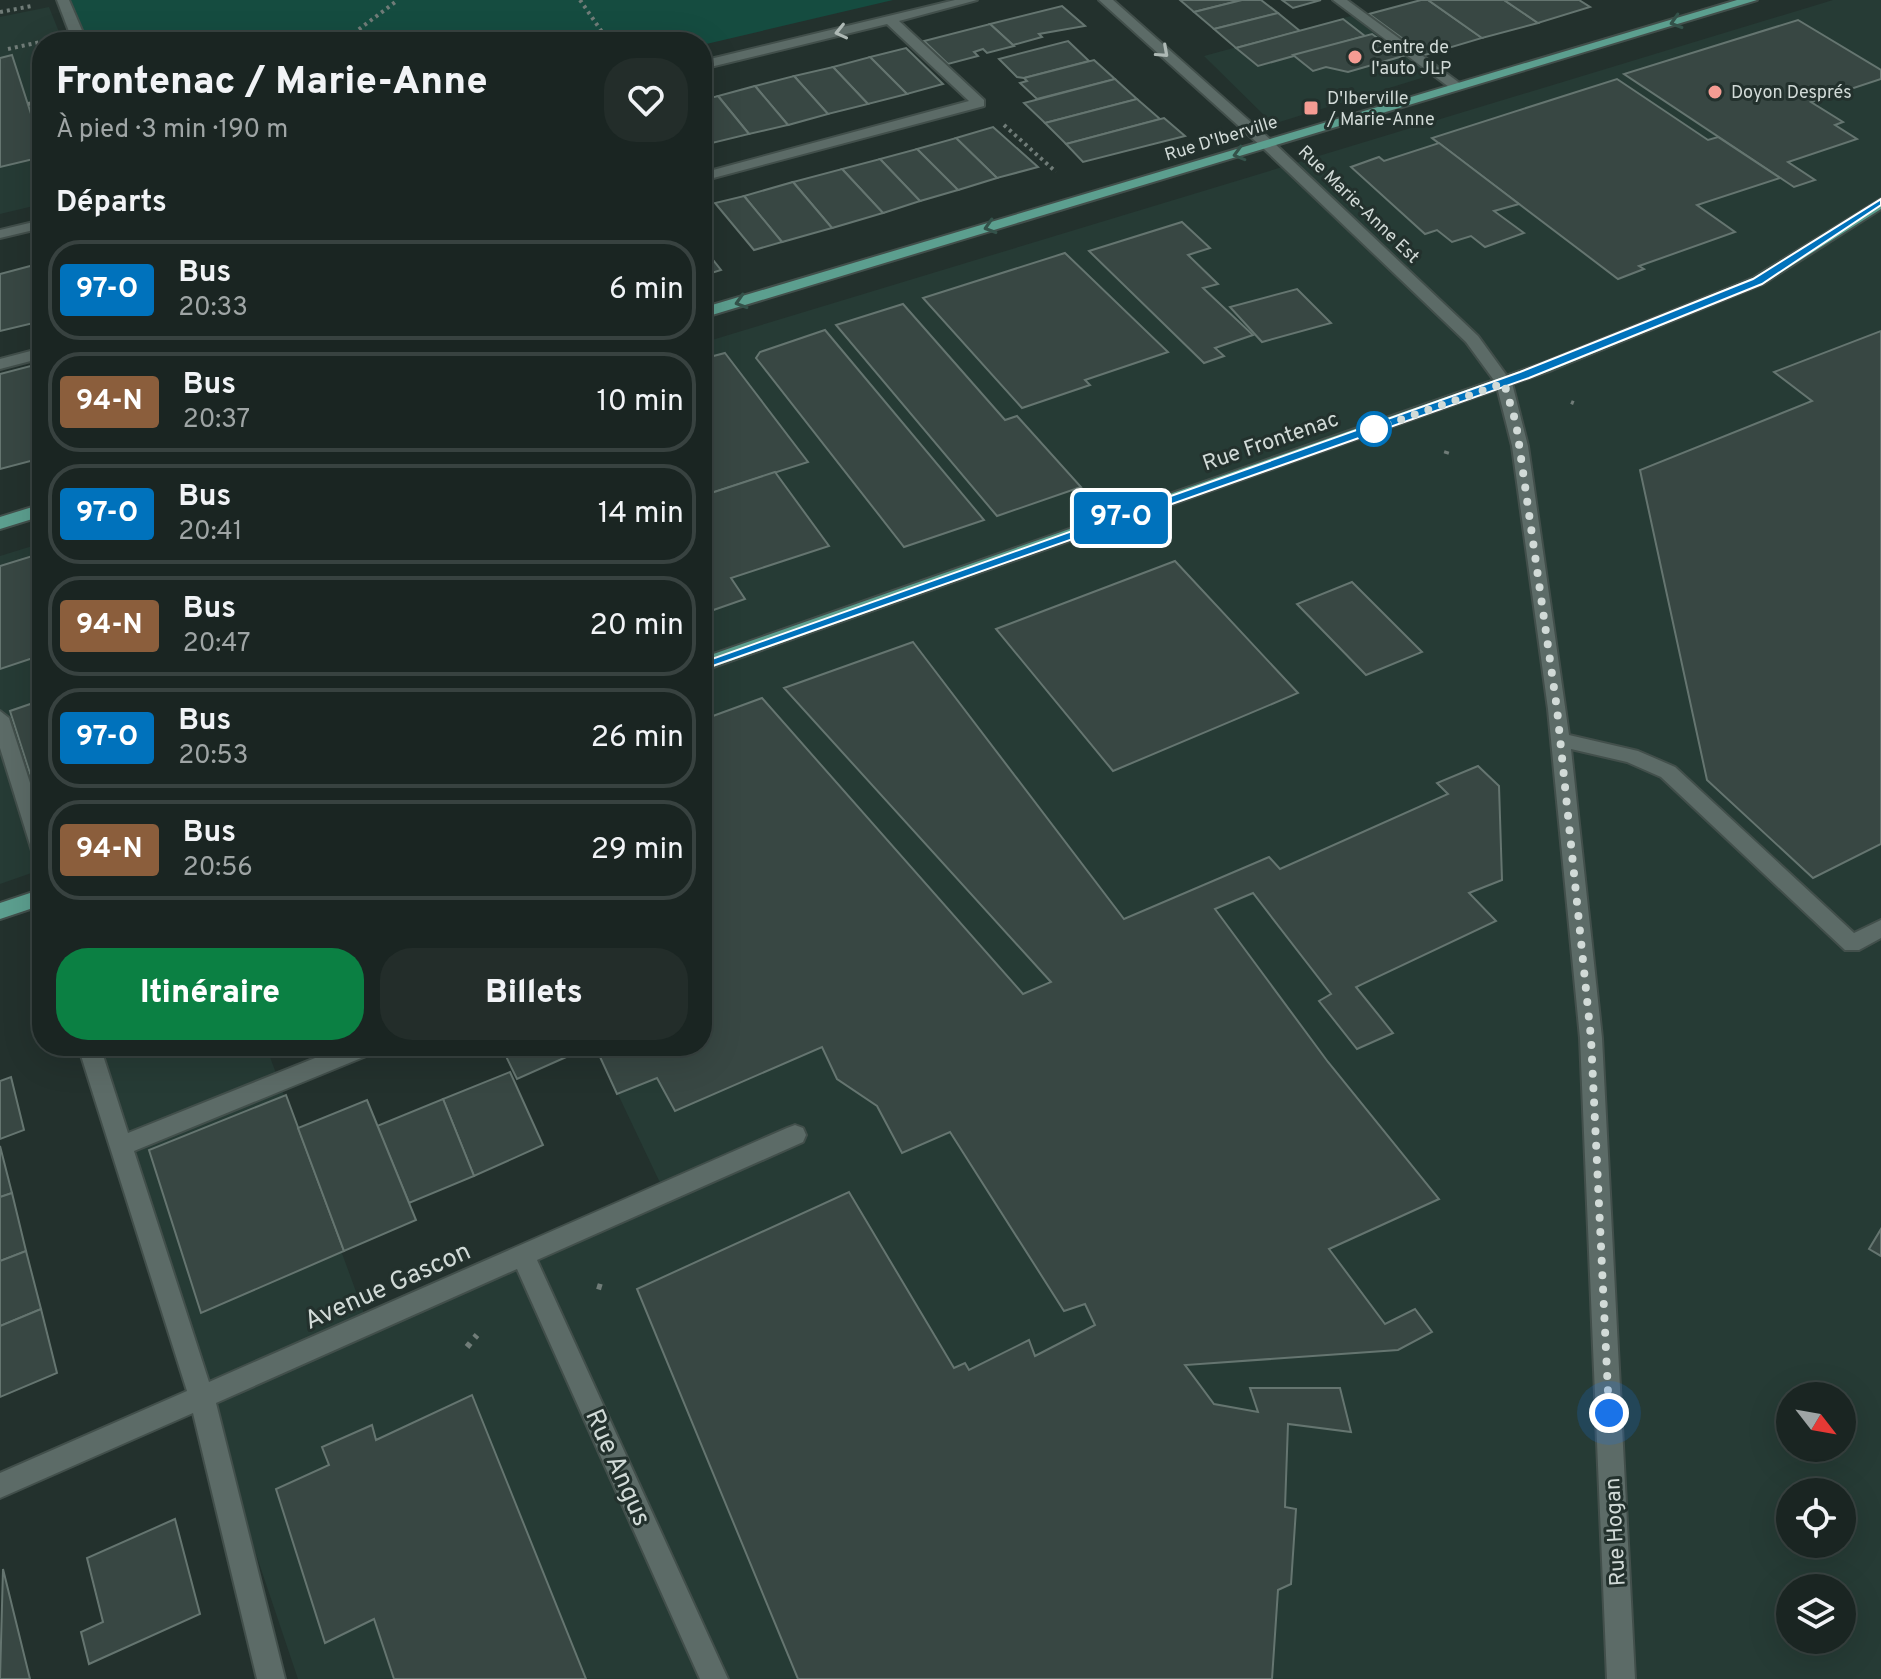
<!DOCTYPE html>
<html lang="fr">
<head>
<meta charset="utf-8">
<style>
	body { margin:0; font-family:Overpass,sans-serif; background:#232d2a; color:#f1f3f6; height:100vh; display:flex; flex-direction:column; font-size:30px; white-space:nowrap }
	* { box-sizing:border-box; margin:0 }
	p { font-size:26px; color:#9fa5a5 }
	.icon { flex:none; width:44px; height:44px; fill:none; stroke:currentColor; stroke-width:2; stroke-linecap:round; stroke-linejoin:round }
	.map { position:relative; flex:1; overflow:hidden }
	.sheet { position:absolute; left:32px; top:32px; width:680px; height:1024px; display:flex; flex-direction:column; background:#1a2522; border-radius:32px; box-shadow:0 8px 32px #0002,0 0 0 2px #384240 }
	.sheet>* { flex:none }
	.badge { padding:0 16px; border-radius:6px; font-size:28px; line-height:52px }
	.needle { width:52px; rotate:121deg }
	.fabs { position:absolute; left:1776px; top:1382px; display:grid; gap:16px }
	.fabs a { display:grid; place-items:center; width:80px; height:80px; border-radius:50%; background:#1a2522; box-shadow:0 8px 32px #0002,0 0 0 2px #384240; font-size:40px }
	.you { position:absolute; width:40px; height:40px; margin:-20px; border:6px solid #fff; border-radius:50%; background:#1a73e8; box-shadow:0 0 0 12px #1a73e833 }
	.map>.badge { position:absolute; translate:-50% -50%; box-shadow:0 0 0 4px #fff }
	h2 { padding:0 24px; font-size:30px; line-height:72px }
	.round { display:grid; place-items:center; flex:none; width:84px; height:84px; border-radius:32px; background:#232d2a }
	.summary { display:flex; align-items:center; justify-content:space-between; height:136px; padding:0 24px }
	h1 { font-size:38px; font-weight:800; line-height:60px }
	.cta { display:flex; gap:16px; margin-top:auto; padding:16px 24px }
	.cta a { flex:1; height:92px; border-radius:32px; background:#0b8043; color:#fff; font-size:32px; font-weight:800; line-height:92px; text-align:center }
	.cta a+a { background:#232d2a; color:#f1f3f6 }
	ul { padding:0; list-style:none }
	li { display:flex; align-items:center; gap:24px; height:100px; margin:0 16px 12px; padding:0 8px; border:4px solid #384240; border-radius:32px }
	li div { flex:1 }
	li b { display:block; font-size:30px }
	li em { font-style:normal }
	li .badge { min-width:88px; font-weight:700; text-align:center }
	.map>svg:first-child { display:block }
	.built { fill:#263b35; fill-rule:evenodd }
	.green { fill:#154c40 }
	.building { fill:#384743; stroke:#657570; stroke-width:2 }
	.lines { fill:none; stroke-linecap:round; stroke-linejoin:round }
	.minor-casing { stroke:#424f4b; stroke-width:4 }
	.major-casing { stroke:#424f4b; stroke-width:4 }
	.path-far2 { stroke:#707c78; stroke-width:4; stroke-dasharray:3 4; stroke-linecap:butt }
	.path-far1 { stroke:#707c78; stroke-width:5; stroke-dasharray:4 6; stroke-linecap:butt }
	.path { stroke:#707c78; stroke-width:6; stroke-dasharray:5 7; stroke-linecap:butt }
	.minor { fill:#5c6b67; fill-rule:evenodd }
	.major { fill:#5c9f8f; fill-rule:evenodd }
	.oneway { stroke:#34524a }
	.oneway2 { stroke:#aeb9b5 }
	.line { fill:#0072bc; stroke:#fff; stroke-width:2 }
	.walk { stroke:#d1dad7; stroke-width:8; stroke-dasharray:0 14.4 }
	.poi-dot { fill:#f59c93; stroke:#23312d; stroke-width:3 }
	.stop-dot { fill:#fff; stroke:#0072bc; stroke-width:4 }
	.labels { text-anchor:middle; stroke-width:6; stroke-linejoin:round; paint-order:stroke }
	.far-poi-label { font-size:18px; fill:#d1dad7; stroke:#23312d; text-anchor:start }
	.far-street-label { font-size:18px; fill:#d1dad7; stroke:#23312d }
	.street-label { font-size:22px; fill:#d1dad7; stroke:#23312d }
	.near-street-label { font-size:26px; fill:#d1dad7; stroke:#23312d }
</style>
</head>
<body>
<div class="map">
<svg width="1881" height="1679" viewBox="0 0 1881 1679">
	<rect width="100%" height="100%" fill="#23312d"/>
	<g class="built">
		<path d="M1833,0h48v1679h-1583l-179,-532 -38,-101h185l103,281 294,-138 -68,-143h107v-703zM1790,1396h52v52h-52zM1790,1492h52v52h-52zM1790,1588h52v52h-52z"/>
		<path d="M49,7l14,35h-21v162l-42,10v-197z"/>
		<path d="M1362,13l82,58 -171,53 -69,-68z"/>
		<path d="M42,543v399l-5,-13 3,-59 -40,14v-328z"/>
	</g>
	<path class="green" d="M63,0h830l-191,45v-3h-620z"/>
	<g class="building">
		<path d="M1180,0h62l-48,12z"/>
		<path d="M1242,0h19l17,13 -64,16 -20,-17z"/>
		<path d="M1282,0h39l-28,8z"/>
		<path d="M1421,0h7l54,38 -57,17 -56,-41z"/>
		<path d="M1428,0h76l34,23 -56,15z"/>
		<path d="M1504,0h75l11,7 -52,16z"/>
		<path d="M1062,6l23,20 -46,8 3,3 -29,8 -23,-21z"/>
		<path d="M1278,13l22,18 -64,17 -22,-19z"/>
		<path d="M1343,19l22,17 -107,30 -22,-18z"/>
		<path d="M1798,20l83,50v9l-70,23 32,20 -8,3 22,14 -69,23 27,18 -21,7 -170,-113z"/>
		<path d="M990,24l24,22 -27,7 -4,-4 -9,3 4,4 -30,8 -24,-23z"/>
		<path d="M1372,34l31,22 -55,16 -22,-5 -13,4 -20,-16z"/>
		<path d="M1068,41l21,20 -65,17 -7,-1 -18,-18z"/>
		<path d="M906,48l37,36 -36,10 -37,-37z"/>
		<path d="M12,55l30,93v9l-42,10v-109z"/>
		<path d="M870,57l37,37 -39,10 -35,-37z"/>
		<path d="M1094,60l21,19 -78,20 -17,-16 7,-2 -3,-3z"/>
		<path d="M833,67l35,37 -40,10 -34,-38z"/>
		<path d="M794,76l34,38 -40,11 -33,-39z"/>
		<path d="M1115,79l22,20 -92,24 -21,-20z"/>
		<path d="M1617,79l91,61 10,-3 62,41 -83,27 38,27 -96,34 5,3 -26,10 -186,-141z"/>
		<path d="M755,86l33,39 -39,9 -31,-38z"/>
		<path d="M718,96l31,38 -41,10 -6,-6v-38z"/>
		<path d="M1137,99l23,20 -94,25 -21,-21z"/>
		<path d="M1164,118l21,18 -102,26 -17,-18z"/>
		<path d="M993,127l45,40 -41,11 -41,-40z"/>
		<path d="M956,138l41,40 -39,12 -41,-41z"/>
		<path d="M1439,143l80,61 -25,7 30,22 -39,14 -14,-11 -19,6 -15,-12 -12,4 -74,-67 28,-10 5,4z"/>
		<path d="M917,149l41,41 -38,11 -40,-42z"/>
		<path d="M880,159l40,42 -37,12 -41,-44z"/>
		<path d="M842,169l41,44 -51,15 -39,-46z"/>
		<path d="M793,182l39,46 -50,14 -38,-46z"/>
		<path d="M744,196l38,46 -28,8 -39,-47z"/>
		<path d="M1182,222l28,26 -22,7 30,29 -15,4 50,47 -38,13 9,8 -20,7 -115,-112z"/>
		<path d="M702,246l19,24 -19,6z"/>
		<path d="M1065,253l103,99 -83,28 5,5 -68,23 -99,-110z"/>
		<path d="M34,265l8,22v34l-42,10v-57z"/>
		<path d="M1297,289l34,34 -69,19 -32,-35z"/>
		<path d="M903,304l102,116 12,-4 64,71 -84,29 -161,-191z"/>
		<path d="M825,330l159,190 -80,27 -148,-189 4,-6z"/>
		<path d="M1881,331v513l-68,34 -106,-98 -67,-310 172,-69 -38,-29z"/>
		<path d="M725,353l83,109 -106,34v-137z"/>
		<path d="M42,363v95l-42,11v-95z"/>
		<path d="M775,472l54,74 -98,32 14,21 -43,15v-118z"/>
		<path d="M42,553v102l-42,14v-103z"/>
		<path d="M1175,561l123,132 -185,78 -117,-142z"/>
		<path d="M1352,582l70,70 -56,23 -69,-71z"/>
		<path d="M913,642l211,277 145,-62 11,12 168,-75 -11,-11 41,-17 21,20 3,94 -33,13 27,28 -140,66 37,46 -36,16 -38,-48 12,-7 -78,-101 -38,16 113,153 111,137 -110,50 56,75 30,-15 17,23 -34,18 -213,15 29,39 44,8 -8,-24h90l11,44 -63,-8 -3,83 11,2 -5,75 -13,6 -6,89h-474l-161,-390 212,-97 105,176 11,-5 4,7 60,-30 6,16 60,-31 -10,-21 -21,7 -114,-179 -48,21 -25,-47 -40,-27 -15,-32 -147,64 -18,-33 -40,16 -22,-48h107v-326l60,-22 261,296 28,-12 -267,-294z"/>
		<path d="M42,700v111l-32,-100z"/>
		<path d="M501,1046h90l-74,33z"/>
		<path d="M510,1072l33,73 -69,31 -31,-77z"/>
		<path d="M11,1077l13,53 -24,9v-58z"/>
		<path d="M286,1095l58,156 -143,62 -52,-163z"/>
		<path d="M443,1099l31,77 -65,27 -32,-77z"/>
		<path d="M367,1100l49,120 -72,31 -46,-123z"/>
		<path d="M0,1146l12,47 -12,4z"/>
		<path d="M12,1193l14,58 -26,10v-64z"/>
		<path d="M1881,1229v27l-12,-7z"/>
		<path d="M26,1251l15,58 -41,17v-65z"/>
		<path d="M41,1309l16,64 -57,24v-71z"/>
		<path d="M472,1395l114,284h-192l-20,-60 -49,24 -49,-154 53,-24 -7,-18 50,-22 4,15z"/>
		<path d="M175,1519l25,95 -111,50 -8,-32 22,-10 -16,-64z"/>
		<path d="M3,1569l27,110h-30z"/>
	</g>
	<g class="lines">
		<defs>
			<g id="minor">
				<path d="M57,0h12l18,42h-14z"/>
				<path d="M955,0h22l-78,21 85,79v6l-282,75v-8l267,-72 -82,-77 -185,45v-8z"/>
				<path d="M1099,0h14l160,142 205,194 34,47 16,63 41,289 69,16 37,16 179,166 27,-13v18l-22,12h-14l-184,-173 -34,-15 -56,-13 31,289 33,641h-28l-27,-641 -32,-329 -36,-263 -16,-63 -30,-41 -203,-194z"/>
				<path d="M1333,0h14l118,87 -12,3z"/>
				<path d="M42,220v8l-42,10v-8z"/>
				<path d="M42,348v10l-42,11v-10z"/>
				<path d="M0,711l9,7 33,102v39l-7,-3 -3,-5 -32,-103z"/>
				<path d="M78,1046h22l28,87 217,-87h34l-3,6 -242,99 75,231 578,-254 8,-3 8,3 3,7 -3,7 -266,118 191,419h-28l-183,-410 -301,134 69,276h-28l-64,-266 -193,85v-25l187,-82z"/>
			</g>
			<g id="major">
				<path d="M1737,0h20l-1055,318v-10z"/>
				<path d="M1881,199v10l-118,75 -211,86 -850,301v-13l838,-294 213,-86z"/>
				<path d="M42,504v12l-42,13v-12z"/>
				<path d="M42,889v16l-42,14v-16z"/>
			</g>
		</defs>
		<use href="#minor" class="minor-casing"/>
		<use href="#major" class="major-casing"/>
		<g class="path-far2">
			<path d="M580,0l29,42"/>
			<path d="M0,12l32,-6"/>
			<path d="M342,42l56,-42"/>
			<path d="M8,49l37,-8"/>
			<path d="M28,104l14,-3"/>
			<path d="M1004,125l52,47"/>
			<path d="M1571,402l5,2"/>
		</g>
		<path class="path-far1" d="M1446,454l1,-3"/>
		<g class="path">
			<path d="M597,1286l10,3"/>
			<path d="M467,1347l10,-12"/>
		</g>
		<use href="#minor" class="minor"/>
		<use href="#major" class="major"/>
	</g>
	<defs><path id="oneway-chevron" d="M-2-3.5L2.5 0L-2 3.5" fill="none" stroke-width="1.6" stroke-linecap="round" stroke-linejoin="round" transform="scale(2)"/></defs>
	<g class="oneway">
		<use href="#oneway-chevron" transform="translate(1676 22) rotate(163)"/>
		<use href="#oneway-chevron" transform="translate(1239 154) rotate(164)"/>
		<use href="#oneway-chevron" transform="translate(990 227) rotate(163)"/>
		<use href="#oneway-chevron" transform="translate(741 302) rotate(163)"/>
	</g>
	<g class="oneway2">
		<use href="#oneway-chevron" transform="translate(841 32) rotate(167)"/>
		<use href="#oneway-chevron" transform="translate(1163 52) rotate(42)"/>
	</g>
	<path class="line" d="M1881,199v6l-119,79 -233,94 -822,290h-10l-2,-3 825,-293 233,-93z"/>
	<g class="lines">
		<path class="walk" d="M1374,429l130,-46 12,40 41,286 34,329 18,375"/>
	</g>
	<g class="poi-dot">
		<circle cx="1355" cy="57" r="8"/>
		<circle cx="1715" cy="92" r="8"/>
		<rect x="1303" y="100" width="16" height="16" rx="4"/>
	</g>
	<circle class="stop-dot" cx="1374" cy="429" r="16"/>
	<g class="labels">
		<g class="far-poi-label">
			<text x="1371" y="53">Centre de<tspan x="1371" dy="21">l'auto JLP</tspan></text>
			<text x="1731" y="98">Doyon Després</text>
			<text x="1327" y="104">D'Iberville<tspan x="1327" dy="21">/ Marie-Anne</tspan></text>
		</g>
		<g class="far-street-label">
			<text transform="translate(1221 138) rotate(-17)" y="6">Rue D'Iberville</text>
			<text transform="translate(1359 204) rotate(44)" y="6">Rue Marie-Anne Est</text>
		</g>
		<g class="street-label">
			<text transform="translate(1270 440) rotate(-19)" y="8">Rue Frontenac</text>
			<text transform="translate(1614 1532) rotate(-93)" y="8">Rue Hogan</text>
		</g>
		<g class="near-street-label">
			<text transform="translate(387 1285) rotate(-24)" y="9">Avenue Gascon</text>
			<text transform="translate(619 1467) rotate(66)" y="9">Rue Angus</text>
		</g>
	</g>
</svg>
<div class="fabs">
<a><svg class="needle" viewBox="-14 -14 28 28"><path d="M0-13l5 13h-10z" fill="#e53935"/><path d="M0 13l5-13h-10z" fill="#9fa5a5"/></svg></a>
<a><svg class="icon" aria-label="locate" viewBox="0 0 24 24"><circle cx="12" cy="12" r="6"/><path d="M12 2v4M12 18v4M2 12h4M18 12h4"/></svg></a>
<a><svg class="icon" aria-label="layers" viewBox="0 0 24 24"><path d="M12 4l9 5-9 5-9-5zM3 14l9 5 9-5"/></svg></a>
</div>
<div class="you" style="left:1609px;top:1413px"></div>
<b class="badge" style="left:1121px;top:518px;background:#0072bc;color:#fff">97-O</b>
<section class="sheet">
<div class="summary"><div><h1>Frontenac / Marie-Anne</h1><p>À pied · 3 min · 190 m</p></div><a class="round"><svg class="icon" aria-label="heart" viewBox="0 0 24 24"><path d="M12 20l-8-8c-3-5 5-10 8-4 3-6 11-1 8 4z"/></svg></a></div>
<h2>Départs</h2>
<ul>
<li><span class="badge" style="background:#0072bc;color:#fff">97-O</span><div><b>Bus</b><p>20:33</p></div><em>6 min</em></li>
<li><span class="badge" style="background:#8b5e3c;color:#fff">94-N</span><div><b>Bus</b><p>20:37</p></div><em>10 min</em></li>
<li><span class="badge" style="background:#0072bc;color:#fff">97-O</span><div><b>Bus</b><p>20:41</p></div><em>14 min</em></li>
<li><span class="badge" style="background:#8b5e3c;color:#fff">94-N</span><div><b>Bus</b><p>20:47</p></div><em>20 min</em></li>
<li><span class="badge" style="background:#0072bc;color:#fff">97-O</span><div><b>Bus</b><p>20:53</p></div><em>26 min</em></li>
<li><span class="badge" style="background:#8b5e3c;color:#fff">94-N</span><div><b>Bus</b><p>20:56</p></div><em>29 min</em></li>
</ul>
<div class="cta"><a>Itinéraire</a><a>Billets</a></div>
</section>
</div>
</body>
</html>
